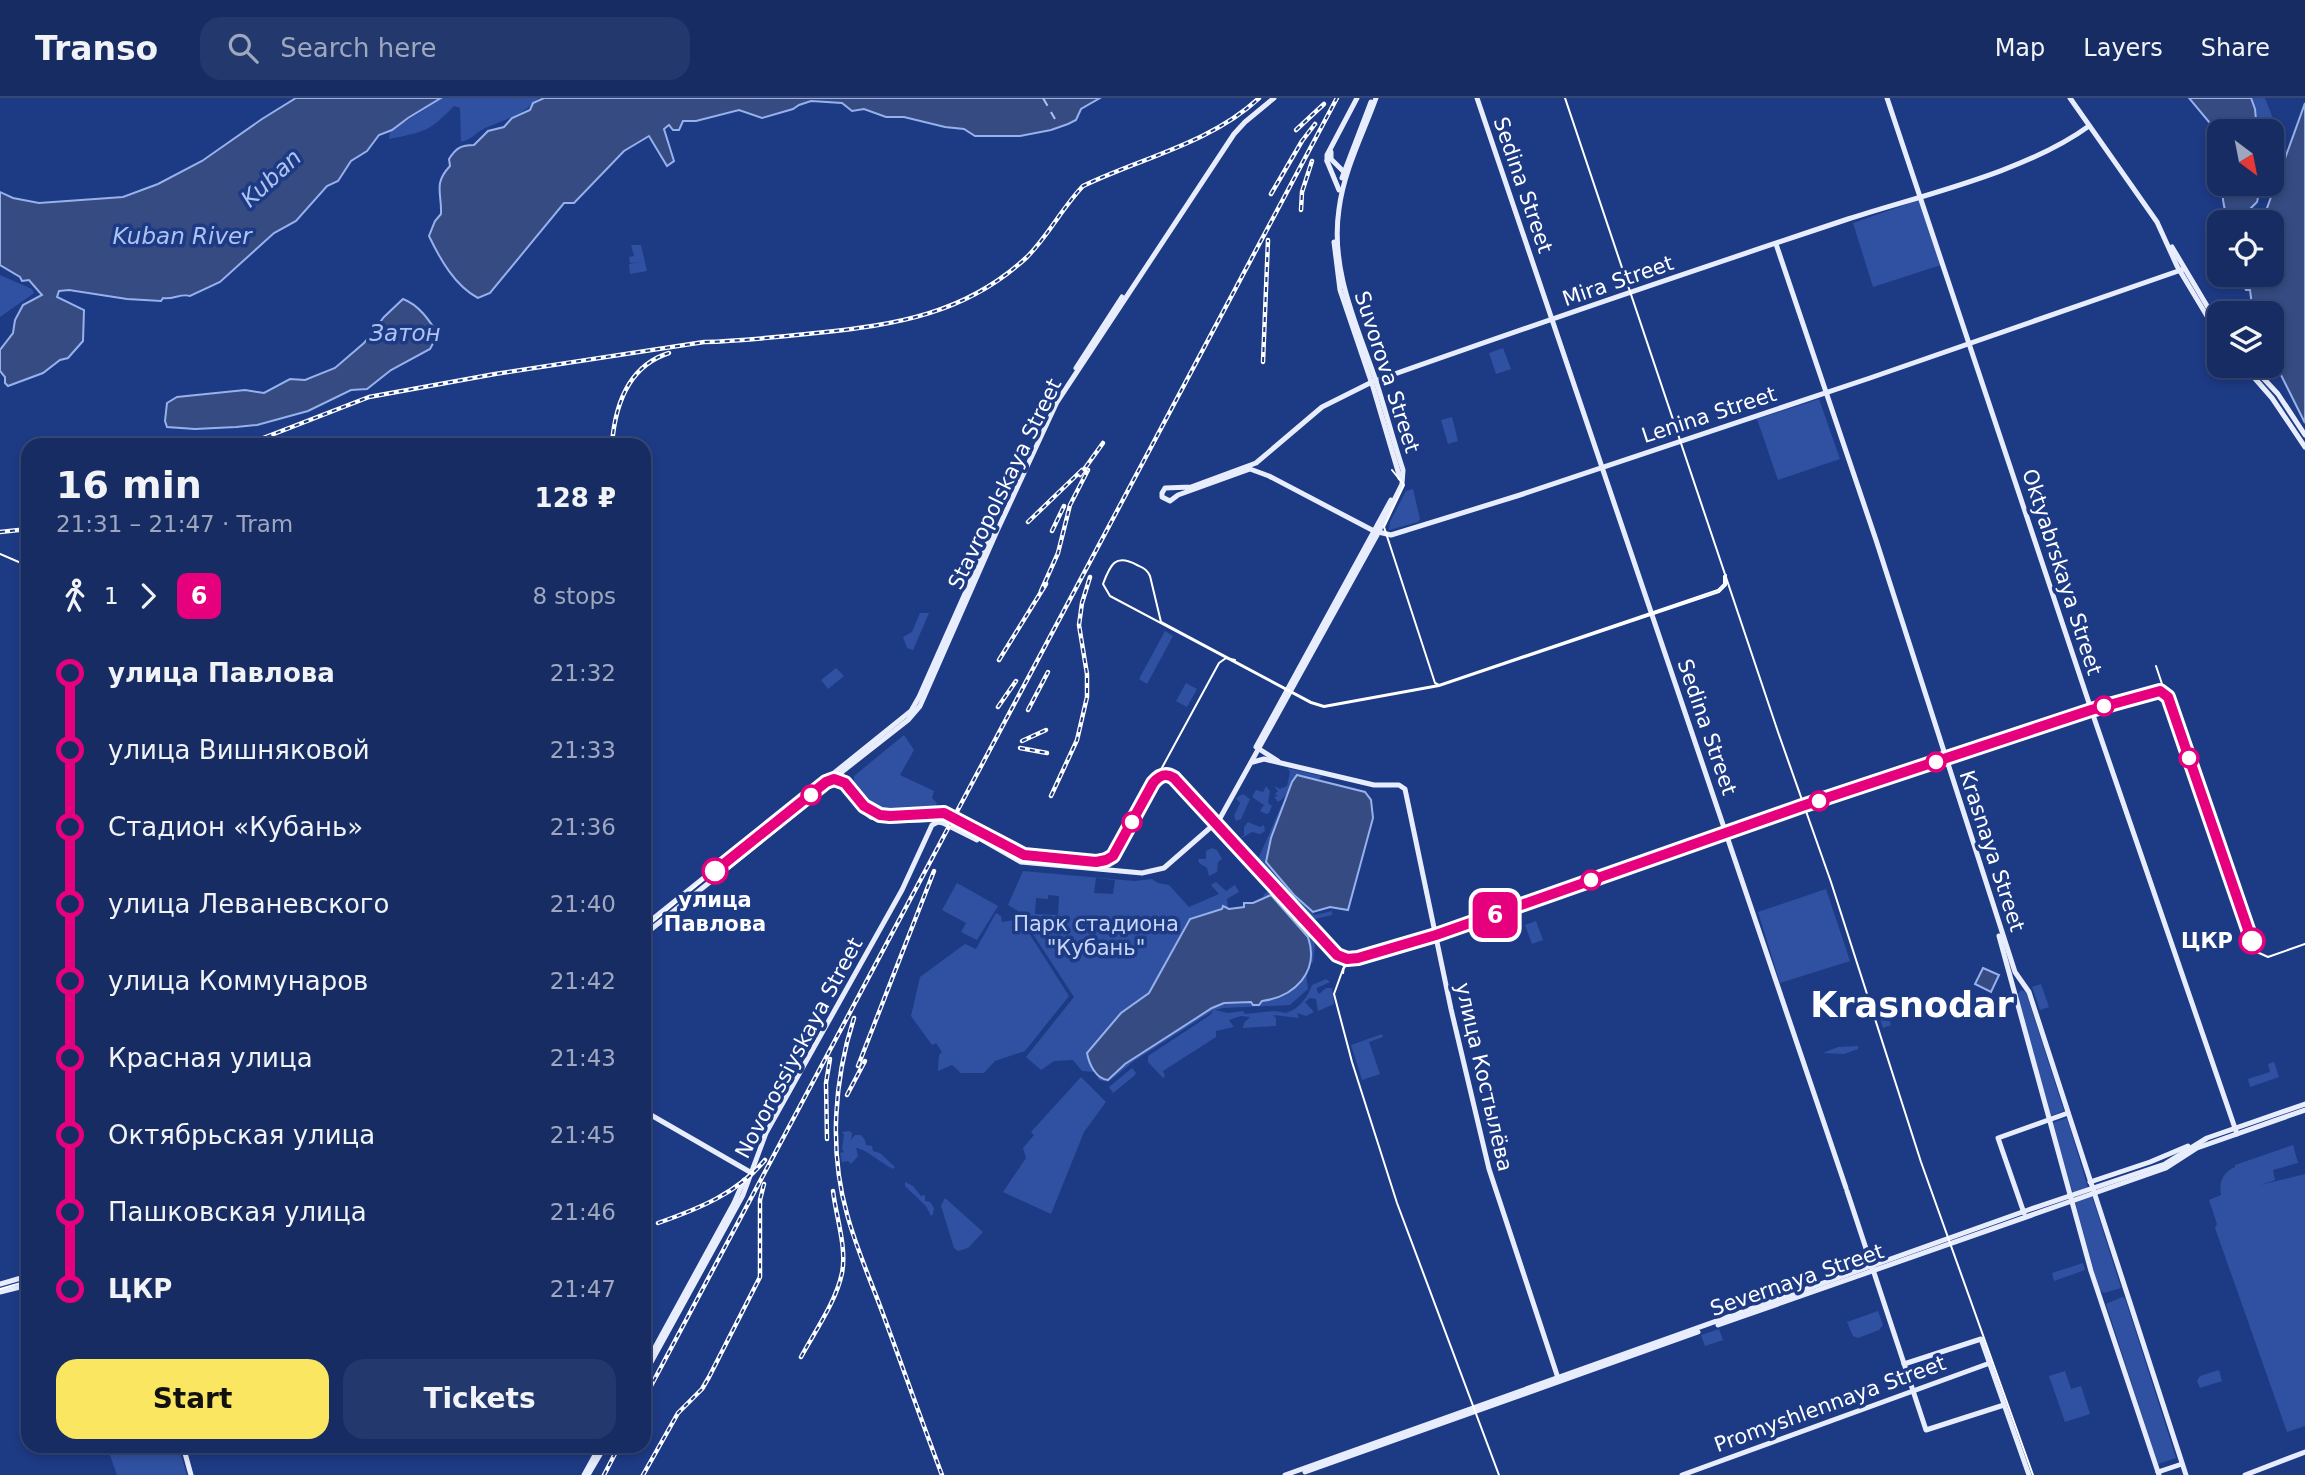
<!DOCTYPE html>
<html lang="en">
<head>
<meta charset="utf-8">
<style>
	body { margin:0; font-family:"DejaVu Sans",sans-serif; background:#23386c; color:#f1f3f6; height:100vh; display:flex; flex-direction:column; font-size:26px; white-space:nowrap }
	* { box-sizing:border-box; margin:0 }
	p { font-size:23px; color:#9ea7be }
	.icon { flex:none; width:38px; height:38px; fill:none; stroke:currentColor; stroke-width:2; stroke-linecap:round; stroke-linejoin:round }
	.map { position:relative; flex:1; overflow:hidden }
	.side { position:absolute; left:21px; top:340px; width:630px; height:1015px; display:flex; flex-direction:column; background:#162c63; border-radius:21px; box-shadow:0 4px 10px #0003,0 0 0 2px #354878 }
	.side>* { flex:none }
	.badge { padding:0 14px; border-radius:10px; font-size:24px; line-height:46px }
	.needle { width:46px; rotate:148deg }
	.controls { position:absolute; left:2207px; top:21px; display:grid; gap:14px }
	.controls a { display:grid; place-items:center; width:77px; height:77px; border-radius:14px; background:#162c63; box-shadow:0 4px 10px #0003,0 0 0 2px #354878; font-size:35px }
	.map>.badge { position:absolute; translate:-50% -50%; box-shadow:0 0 0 4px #fff }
	.legs { display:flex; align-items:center; gap:10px; height:77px; padding:0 35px; font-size:23px }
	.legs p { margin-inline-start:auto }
	.summary { display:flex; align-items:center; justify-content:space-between; height:119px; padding:0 35px }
	h1 { font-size:38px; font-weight:700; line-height:52px }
	.primary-button { display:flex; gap:14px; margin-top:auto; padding:14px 35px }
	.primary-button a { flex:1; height:80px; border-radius:21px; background:#fbe661; color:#111; font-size:28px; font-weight:700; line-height:80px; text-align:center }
	.primary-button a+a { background:#23386c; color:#f1f3f6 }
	ul { padding:0 35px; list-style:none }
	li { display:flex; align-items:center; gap:24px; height:77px; font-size:26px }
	li i { display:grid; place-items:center; width:10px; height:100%; margin:0 9px; background:currentColor }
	li i::after { content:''; width:18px; height:18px; margin:-9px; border:5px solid; border-radius:50%; background:#162c63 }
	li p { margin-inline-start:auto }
	li:first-child i { background:linear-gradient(#0000 50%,currentColor 0) }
	li:last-child i { background:linear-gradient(currentColor 50%,#0000 0) }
	header { display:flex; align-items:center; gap:42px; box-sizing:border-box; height:98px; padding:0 35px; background:#162c63; border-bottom:2px solid #354878 }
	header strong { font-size:33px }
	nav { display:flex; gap:38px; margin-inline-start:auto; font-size:24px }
	.search { width:490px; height:63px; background:#23386c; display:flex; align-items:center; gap:18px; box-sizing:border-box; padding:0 24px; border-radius:21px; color:#9ea7be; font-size:26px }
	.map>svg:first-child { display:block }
	.green { fill:#3051a2; fill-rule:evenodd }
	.water { fill:#354b82; stroke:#97b1ec; stroke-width:2 }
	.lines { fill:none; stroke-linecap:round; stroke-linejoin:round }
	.ferry { stroke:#afc3f2; stroke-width:2; stroke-dasharray:9 7; stroke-linecap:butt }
	.major { stroke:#e8edfe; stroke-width:5 }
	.tram { stroke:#fff; stroke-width:2 }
	.rail-casing { stroke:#fff; stroke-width:4.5 }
	.rail { stroke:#1d3a84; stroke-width:2; stroke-dasharray:5; stroke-linecap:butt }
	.line-1-casing { stroke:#fff; stroke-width:16 }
	.line-1 { stroke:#e6007e; stroke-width:10 }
	.stop-1-dot { fill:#fff; stroke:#e6007e; stroke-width:3.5 }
	.labels { text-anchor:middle; stroke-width:7; stroke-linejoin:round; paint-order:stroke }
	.street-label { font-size:21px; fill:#fff; stroke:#1d3a84 }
	.stop-label { font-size:21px; font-weight:bold; fill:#fff; stroke:#1d3a84 }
	.park-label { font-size:21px; fill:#c8d6f8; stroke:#1d3a84 }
	.water-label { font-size:23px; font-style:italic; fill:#afc3f2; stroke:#1d3a84 }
	.town-label { font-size:35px; font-weight:bold; fill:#fff; stroke:#1d3a84 }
</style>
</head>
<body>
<header>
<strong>Transo</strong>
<div class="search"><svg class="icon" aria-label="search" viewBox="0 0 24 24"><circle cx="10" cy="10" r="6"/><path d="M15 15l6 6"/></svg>Search here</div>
<nav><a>Map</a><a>Layers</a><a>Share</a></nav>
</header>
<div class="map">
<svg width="2305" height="1377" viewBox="0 0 2305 1377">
	<rect width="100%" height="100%" fill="#1d3a84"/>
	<g class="green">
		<path d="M443,0h96c-6,3 -7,7 -13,11 -12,9 -27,13 -41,19 -10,5 -12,11 -24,14l-1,-34 -6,-2c-25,26 -30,26 -65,33l1,-8z"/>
		<path d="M2251,0h14l14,36 -7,3v-6h-15l-2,-22z"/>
		<path d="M1919,102l22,65 -68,22 -20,-64z"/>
		<path d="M631,147h10l6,26 -17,3 -1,-10 12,-2 -11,1 -1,-6 5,-1z"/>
		<path d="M0,177l32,14 2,4 -34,24z"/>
		<path d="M1503,250l8,21 -15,5 -7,-21z"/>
		<path d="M1819,301l21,60 -62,21 -21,-61z"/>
		<path d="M1452,319l6,24 -10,3 -7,-24z"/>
		<path d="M1413,391l7,30 -2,3 -29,8 1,-8 16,-31z"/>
		<path d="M920,515h9l-16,37 -6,-2 -4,-11 9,-5z"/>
		<path d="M1165,533l8,5 -26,48 -8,-5z"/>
		<path d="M836,570l8,8 -16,13 -7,-9z"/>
		<path d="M1186,585l11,6 -10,18 -11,-6z"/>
		<path d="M904,637l10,15 -14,25 34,16 -2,7 5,5 -2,5 -50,4 -14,-5 -17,-20v-11z"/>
		<path d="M1287,670l35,8 -4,4 -21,-5c-8,9 -8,21 -19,27l-4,-5 4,-1 -3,-2 3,-3 -4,-5 6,3 7,-3 3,-14z"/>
		<path d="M1266,688l4,5 -2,12 4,3 -3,7 -3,1 -6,-3 4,-6 -12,-8 4,-7 7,2z"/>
		<path d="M1243,696l7,5 -9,20 -5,2 -2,-5 6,-13 -4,-5z"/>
		<path d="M1284,707l-13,33 -5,24 28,33 21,20 17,-4v4l-21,5 -54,-60c9,-17 16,-36 24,-54z"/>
		<path d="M1248,724l12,5 4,-2 1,6 -5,3 -8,-2 -14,8 6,-5v-8z"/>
		<path d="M1212,750l5,2 5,9 -4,3 -1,10 -8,4 -2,-8 -8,-5 -1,-4h8v-8z"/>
		<path d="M1023,773l111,10 18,-2 6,4 11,2 20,22 30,-13 -8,-9 5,-3 10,9 9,-6 4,7 -12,7 1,9 -5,-2 -1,3 -36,15 -37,69 -28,20 -34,39c2,13 7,21 17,28h4l17,-16 87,-56 12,-5 55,-4 27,-25 2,15 -18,16 -67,3 -8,2 13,3 15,-2 2,3 30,-3 11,2c13,-4 22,-16 26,-28l14,-6 4,3 -13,6v3l2,3 7,-6h6l2,16 -16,7 -2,-12 -6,-1 -5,4 9,10 -8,4 -9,-3 2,5 -26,-3 3,3v8l-33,2 1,-5 6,-6 -9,-1 -12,4 5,7 -18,4v6l-53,34 2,5 -2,2 -15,-16v-6l62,-41 4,-5 -80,51 -26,21 -9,-2 -4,-8 -13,-1 -9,-11 -19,1 -13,9 -15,-13 48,-60 -56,-86 -10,-6zM1096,780l19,2 -2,14 -19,-1zM1048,797l11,1 -1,19 -23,-1 1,-16 12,1z"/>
		<path d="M957,785l41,23 -21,34 -16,-8 5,-9 -24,-13z"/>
		<path d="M1826,791l24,72 -70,22 -22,-71z"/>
		<path d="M1269,793l45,48 1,7 -2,16 -4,2c5,-31 -19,-48 -38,-69l-8,2 1,-3z"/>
		<path d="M996,815l5,3 1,6 18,-3 49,77 -44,55 -30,10 -11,12h-23l-9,-8 -14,6 1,-16 3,-3 -6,-9 -4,2 -21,-29 9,-39 45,-33 11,5z"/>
		<path d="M1536,823l7,19 -11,4 -7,-19z"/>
		<path d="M2041,886l8,23 -9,3 -8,-23z"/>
		<path d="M2021,892l5,2 38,119 -14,5 -33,-121z"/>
		<path d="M1884,902l7,25 -8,3 -8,-26z"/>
		<path d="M1382,936l1,3 -14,5 11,32 -18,6 -11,-35z"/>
		<path d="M1858,948v3l-14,5 -21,-1 15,-6z"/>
		<path d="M2274,964l5,15 -29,10 -2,-8 22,-7 -2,-8z"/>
		<path d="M1132,970l4,5 -2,3 -21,17 -4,-6z"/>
		<path d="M1081,979l25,25 -22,30 -33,82 -48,-22 23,-34 -3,-10 11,-13 -3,-3z"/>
		<path d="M2067,1020l21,70 -15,5 -21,-70z"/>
		<path d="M849,1033l3,2 -1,7 4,-5h6l4,5 1,5 6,1 1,5 7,2 15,14 -2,2c-12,-6 -27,-20 -37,-21l2,8 -7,8 -3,-3 -6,1 -2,-9 4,-1 -2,-3 2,-14 -2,-3z"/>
		<path d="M2293,1047l5,18 -25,7 2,10 -15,5 45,-11v252l-18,6 -72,-204 2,-4 -8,-24 12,-5c-2,-13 1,-22 14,-28v-2z"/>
		<path d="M905,1084l8,4 8,10 4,-1v6l5,1 4,6 -1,6 -2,2 -5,-10 -21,-20z"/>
		<path d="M2092,1098l29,92 -17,5 -5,-3 -24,-88z"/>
		<path d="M945,1100l38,34 -15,16 -10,3 -4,-3 -13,-42z"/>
		<path d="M2083,1165l2,7 -31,11 -2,-8z"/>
		<path d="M2122,1199l3,1 51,160 -18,6 -52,-160z"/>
		<path d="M1878,1213l5,14 -4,5 -21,8 -5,-2 -6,-14z"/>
		<path d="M1719,1231l4,11 -18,6 -4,-11z"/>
		<path d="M2219,1272l3,11 -22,7 -3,-7 3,-5z"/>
		<path d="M2065,1273l6,18 10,-3 9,28 -25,8 -16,-46z"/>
		<path d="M113,1348h65l9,29h-70l-10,-28z"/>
	</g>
	<g class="water">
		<path d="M296,0h145l-33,20 -16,12 -13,5 -12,16 -16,10 -13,20 -11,5 -31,35 -22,12 -54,49 -30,14c-9,-3 -17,4 -27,2l-2,3 -34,-2 -58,-9 -10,1 -2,6 27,13 -1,31 -15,17 -8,2 -17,13 -35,13 -3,-3v-6l-5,-6v-21l13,-17 2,-13 8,-15 19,-10 -13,-15 -7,1 -2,-4 -20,-12v-73l13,6 26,5 84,-6 35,-13 44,-23 60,-42z"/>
		<path d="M544,0h556l-19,11 -5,11 -8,4 -17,6 -31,6h-45l-11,-7 -19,-2 -41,-10h-18l-22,-8 -12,2 -10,-8 -31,-2 -12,4 -6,4 -31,9 -23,-8 -43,11h-13l-4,9h-6l-4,-5 -5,4 10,32 -7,5 -18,-30 -25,15 -50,52h-10l-74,90 -12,5c-23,-12 -38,-39 -49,-62l6,-15 6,-7c1,-21 -8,-30 9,-48l-1,-7c7,-11 12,-14 25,-14l14,-14 16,-4 8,-9 18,-8 3,-7z"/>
		<path d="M2189,0h62l4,11 2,22h-38v3z"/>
		<path d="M2305,5v320l-30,-60 -3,-1v-49h-19l-3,-23h-4l-8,-15h34v-53h-10z"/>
		<path d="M2223,86h38l-4,18 -12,12 2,8h-20l-4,-22z"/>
		<path d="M403,201c16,6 26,21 35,35l-8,15 -39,21 -24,19 -16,1 -43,21 -51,14 -21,2 -41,2 -28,-2 -2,-6 2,-18 10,-6 68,-7 19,3 26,-14 15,1 30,-12 29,-25 20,-26z"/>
		<path d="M1297,677l68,17 6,8 2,18 -25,92 -18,-3 -17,5 -19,-17 -28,-33 5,-24 21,-56z"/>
		<path d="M1271,797l37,42c12,35 -14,60 -46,64l-3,4h-6l-2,-3 -27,1 -12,5 -87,56 -17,16c-12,-1 -19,-16 -21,-27l34,-40 28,-20 41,-74 32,-10 1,-3 6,3 15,-2v-4h9z"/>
		<path d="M1983,870l16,7 -8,17 -16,-8z"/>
	</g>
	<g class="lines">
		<path class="ferry" d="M1043,0l12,21"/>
		<g class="major">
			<path d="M1477,0l369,1090"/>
			<path d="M1887,0l205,614 145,422"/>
			<path d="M2070,0l87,124 20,44 42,70"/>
			<path d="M2089,28c-63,46 -167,69 -241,93 -159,53 -318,107 -476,163l-50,25 -66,56 -65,24 -26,1 -3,5v4l8,4 8,-6 72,-26 19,7 105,55 17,4 129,-40 350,-117 314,-109"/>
			<path d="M1331,54v7l13,13"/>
			<path d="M1327,63v-6l30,-57"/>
			<path d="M1327,63l12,29"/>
			<path d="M1342,80l29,-76"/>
			<path d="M1334,144l6,48 33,97 27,91"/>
			<path d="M1776,146l100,296 139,432 14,20 157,483"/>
			<path d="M2172,149l47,79"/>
			<path d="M2244,268l28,32 33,49"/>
			<path d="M2252,268l26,28 27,41"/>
			<path d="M1076,270l46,-71"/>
			<path d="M1278,663l-22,-14 135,-247"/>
			<path d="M1253,664l11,-3 110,26h25l6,4 46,220 38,160 69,209"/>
			<path d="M833,685l7,2 21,24 10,8 19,4 56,-2 75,43 121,11 22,-5 55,-48 158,-285 25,-51 1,-14c-10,-30 -18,-62 -28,-92 -19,-55 -45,-109 -36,-169 5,-39 24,-75 37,-111"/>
			<path d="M644,828l267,-215 8,-14 72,-162"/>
			<path d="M644,837l189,-152 10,-12 65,-51 12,-14 77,-175 60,-129 177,-268 11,-12 29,-24"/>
			<path d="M1999,838l92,335 68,204"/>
			<path d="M644,1013l106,61"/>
			<path d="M2090,1084l60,-20 38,-16"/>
			<path d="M1847,1093l79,239 78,-25"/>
			<path d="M2024,1115l-26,-75 70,-25"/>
			<path d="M0,1186l28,-8"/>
			<path d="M0,1194l28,-7"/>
			<path d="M1718,1227l448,-157 31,-20 108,-38"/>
			<path d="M647,1264l87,-159 10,-23"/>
			<path d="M1904,1266l77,-25 48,136"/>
			<path d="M644,1277l99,-180 23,-62 136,-243 30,-65 6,-3 5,1 34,17"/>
			<path d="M183,1348l8,29"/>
			<path d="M1305,1374l393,-140"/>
			<path d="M2158,1374l24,-8"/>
			<path d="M584,1377l16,-29"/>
			<path d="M588,1377l17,-29"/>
			<path d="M1285,1377l743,-265 137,-46 42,-26 98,-34"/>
			<path d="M1682,1377l308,-112"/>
			<path d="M2245,1377l60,-23"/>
		</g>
		<g class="tram">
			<path d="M1565,0l213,634 53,150 90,280 112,313"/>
			<path d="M1392,372l12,15 -20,42 51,156 4,2"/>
			<path d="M0,456l28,12"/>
			<path d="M1724,478v8l-6,6 -279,95 -115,21 -13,-4 -150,-80 -11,-46c-3,-7 -7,-8 -13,-11 -22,-12 -27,0 -34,19l7,12 201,107 13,4 115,-21 280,-94 7,-7v-10"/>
			<path d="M2156,568l11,33"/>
			<path d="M1153,685l11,-8 11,4 166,180 3,7 -1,7"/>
			<path d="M644,831l60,-50 129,-100 12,4 19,22 12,8 14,3 56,-3 79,42 73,7 10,-3 7,-5 104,-191 7,-5 9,2"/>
			<path d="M0,1191l28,-8"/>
			<path d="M1499,1377l-102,-272 -45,-141 -18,-68 9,-25 6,-7 87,-27 367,-129 354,-115 7,1 4,6 89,254 11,5 37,-13"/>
		</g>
		<defs>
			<g id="rail">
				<path d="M1296,32l28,-26"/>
				<path d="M1271,96l31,-53 13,-17"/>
				<path d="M1301,112l1,-18 10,-31"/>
				<path d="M1263,264l5,-122"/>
				<path d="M248,346l121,-47 126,-23 209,-32c38,-1 74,-5 112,-9 79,-8 150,-19 211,-76 21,-21 35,-49 56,-71 58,-28 128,-43 176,-88"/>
				<path d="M612,346c3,-38 16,-78 57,-91"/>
				<path d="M1080,377l23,-32"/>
				<path d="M1028,424l54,-52"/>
				<path d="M1052,433l12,-25"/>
				<path d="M0,434l28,-3"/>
				<path d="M1041,493l17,-38 12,-48 18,-35"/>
				<path d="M999,562l47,-76"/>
				<path d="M998,609l18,-26"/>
				<path d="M1028,612l20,-38"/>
				<path d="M1022,643l24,-11"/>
				<path d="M1020,650l27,5"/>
				<path d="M1051,698l26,-56 10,-43v-23l-8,-49 3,-22 8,-26"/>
				<path d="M854,920c-20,62 -25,133 -7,196 9,34 24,67 36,100 20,54 39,108 59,161"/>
				<path d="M858,968l76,-195"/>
				<path d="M847,997l18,-34"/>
				<path d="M827,1041l-1,-56 4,-24"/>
				<path d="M658,1125c40,-14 80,-30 107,-63"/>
				<path d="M801,1259c14,-26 35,-55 41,-84 5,-26 -6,-56 -9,-82"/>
				<path d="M644,1301l693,-1301"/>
				<path d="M604,1377l15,-29"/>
				<path d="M643,1377l35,-62 24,-24 7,-12 51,-100v-77l4,-16"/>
			</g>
		</defs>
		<use href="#rail" class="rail-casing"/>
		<use href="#rail" class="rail"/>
	</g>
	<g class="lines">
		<defs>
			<path id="line-1" d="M715,773l111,-89 8,-3 11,4 19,23 16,9 10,1 54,-3 80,42 72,7 10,-2 7,-4 40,-73c6,-7 12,-11 21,-5l163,177 10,4 11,-1 78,-23 366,-129 289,-96 69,-19 8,6 84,244"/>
		</defs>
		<use href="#line-1" class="line-1-casing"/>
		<use href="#line-1" class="line-1"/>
	</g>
	<g class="stop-1-dot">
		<circle cx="2104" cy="608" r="9"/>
		<circle cx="2189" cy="660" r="9"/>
		<circle cx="1936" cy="664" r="9"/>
		<circle cx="811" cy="697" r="9"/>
		<circle cx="1819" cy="703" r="9"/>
		<circle cx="1132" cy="724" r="9"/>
		<circle cx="715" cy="773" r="12"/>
		<circle cx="1591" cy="782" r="9"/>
		<circle cx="2252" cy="843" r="12"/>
	</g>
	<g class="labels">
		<g class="street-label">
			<text transform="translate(1523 87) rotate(71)" y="7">Sedina Street</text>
			<text transform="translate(1618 183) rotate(-19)" y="7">Mira Street</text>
			<text transform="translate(1387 274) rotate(72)" y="7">Suvorova Street</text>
			<text transform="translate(1709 317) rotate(-18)" y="7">Lenina Street</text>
			<text transform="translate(1005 386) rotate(-64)" y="7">Stavropolskaya Street</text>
			<text transform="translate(2062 474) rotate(72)" y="7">Oktyabrskaya Street</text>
			<text transform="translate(1707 629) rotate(71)" y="7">Sedina Street</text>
			<text transform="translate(1992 753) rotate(72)" y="7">Krasnaya Street</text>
			<text transform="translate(799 950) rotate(-62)" y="7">Novorossiyskaya Street</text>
			<text transform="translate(1484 979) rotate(77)" y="7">улица Костылёва</text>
			<text transform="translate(1797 1182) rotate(-19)" y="7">Severnaya Street</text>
			<text transform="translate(1830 1306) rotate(-20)" y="7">Promyshlennaya Street</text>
		</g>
		<g class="stop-label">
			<text x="715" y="809">улица<tspan x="715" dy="24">Павлова</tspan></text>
			<text x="2233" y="850" text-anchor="end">ЦКР</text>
		</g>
		<g class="park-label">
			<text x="1096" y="833">Парк стадиона<tspan x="1096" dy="24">"Кубань"</tspan></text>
		</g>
		<g class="water-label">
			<text transform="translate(271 80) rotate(-43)" y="8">Kuban</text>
			<text x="182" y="146">Kuban River</text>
			<text x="405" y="243">Затон</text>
		</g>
		<g class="town-label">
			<text x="1912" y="919">Krasnodar</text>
		</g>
	</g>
</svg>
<div class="controls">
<a><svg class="needle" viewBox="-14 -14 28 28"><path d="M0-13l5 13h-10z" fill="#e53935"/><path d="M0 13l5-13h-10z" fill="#9ea7be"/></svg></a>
<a><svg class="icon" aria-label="locate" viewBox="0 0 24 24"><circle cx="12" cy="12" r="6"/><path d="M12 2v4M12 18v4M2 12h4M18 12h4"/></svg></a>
<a><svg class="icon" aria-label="layers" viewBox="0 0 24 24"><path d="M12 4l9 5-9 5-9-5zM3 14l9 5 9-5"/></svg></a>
</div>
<b class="badge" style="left:1495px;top:817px;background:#e6007e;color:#fff">6</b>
<section class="side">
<div class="summary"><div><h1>16 min</h1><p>21:31 – 21:47 · Tram</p></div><b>128 ₽</b></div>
<div class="legs"><svg class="icon" aria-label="walk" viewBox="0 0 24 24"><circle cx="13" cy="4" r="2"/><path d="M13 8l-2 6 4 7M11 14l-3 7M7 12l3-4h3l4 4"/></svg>1<svg class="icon" aria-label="forward" viewBox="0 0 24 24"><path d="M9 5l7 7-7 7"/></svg><b class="badge" style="background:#e6007e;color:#fff">6</b><p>8 stops</p></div>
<ul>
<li><i style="color:#e6007e"></i><b>улица Павлова</b><p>21:32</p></li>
<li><i style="color:#e6007e"></i><span>улица Вишняковой</span><p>21:33</p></li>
<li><i style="color:#e6007e"></i><span>Стадион «Кубань»</span><p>21:36</p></li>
<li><i style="color:#e6007e"></i><span>улица Леваневского</span><p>21:40</p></li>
<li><i style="color:#e6007e"></i><span>улица Коммунаров</span><p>21:42</p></li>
<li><i style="color:#e6007e"></i><span>Красная улица</span><p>21:43</p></li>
<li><i style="color:#e6007e"></i><span>Октябрьская улица</span><p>21:45</p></li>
<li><i style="color:#e6007e"></i><span>Пашковская улица</span><p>21:46</p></li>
<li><i style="color:#e6007e"></i><b>ЦКР</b><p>21:47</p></li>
</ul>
<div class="primary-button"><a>Start</a><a>Tickets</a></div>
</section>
</div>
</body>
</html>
